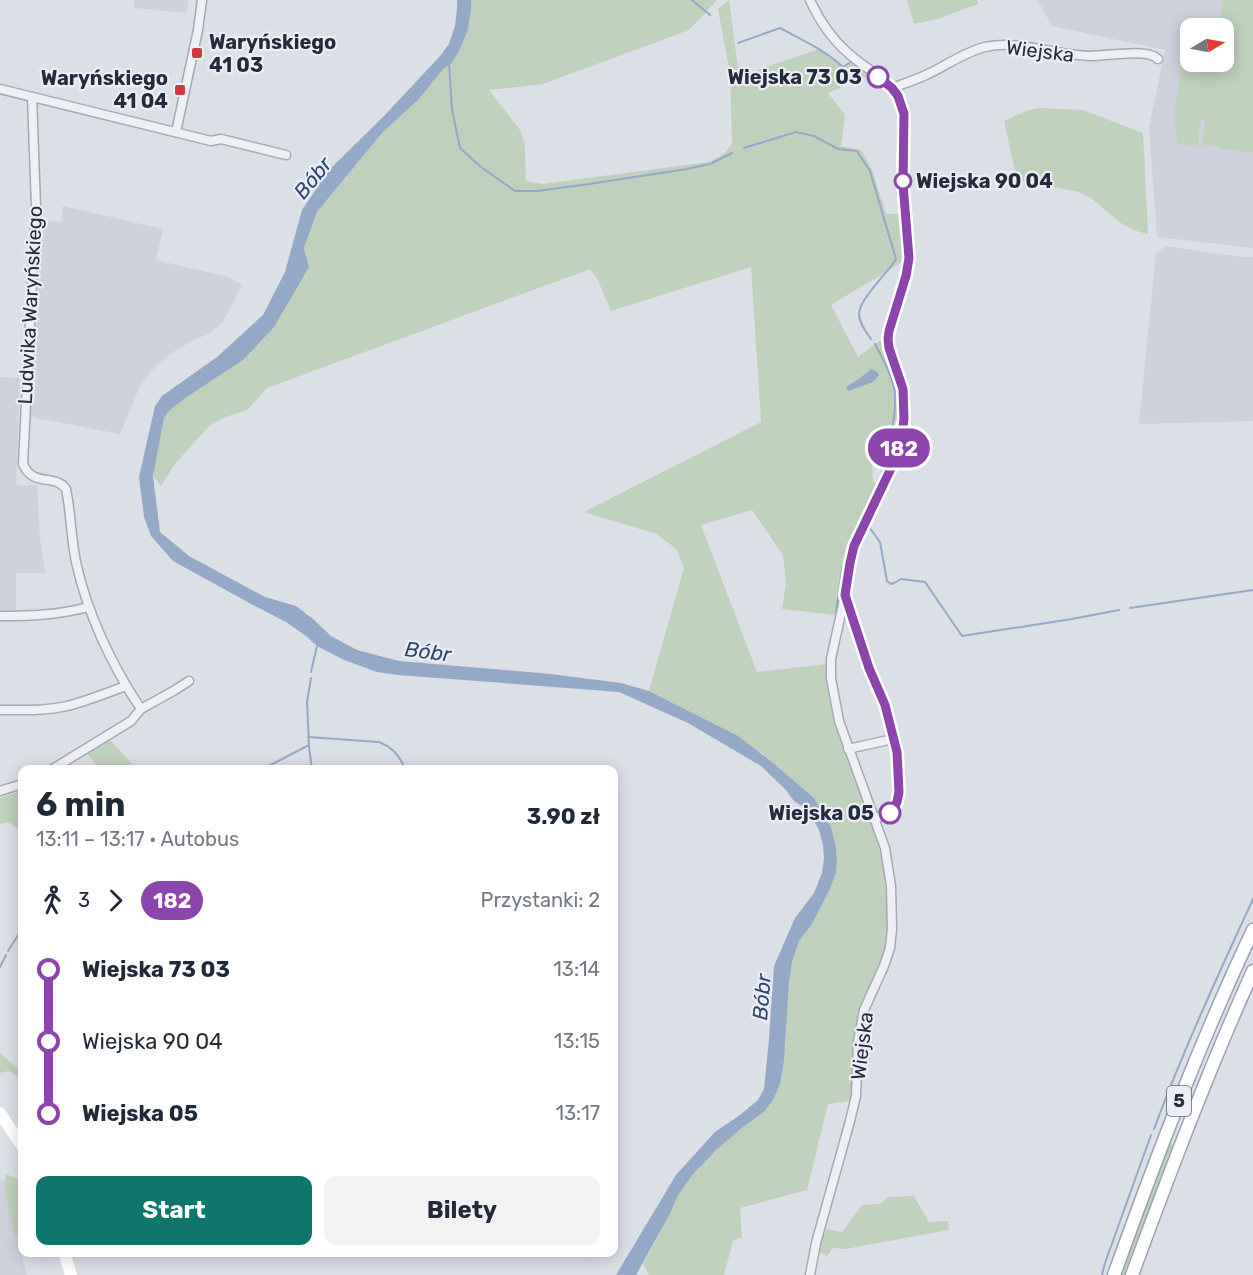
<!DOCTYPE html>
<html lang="pl">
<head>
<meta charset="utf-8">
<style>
	body { margin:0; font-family:Rubik,sans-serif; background:#f2f2f3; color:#1f2937; height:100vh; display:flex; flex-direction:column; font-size:22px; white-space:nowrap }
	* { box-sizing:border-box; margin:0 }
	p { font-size:20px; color:#747a83 }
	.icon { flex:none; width:33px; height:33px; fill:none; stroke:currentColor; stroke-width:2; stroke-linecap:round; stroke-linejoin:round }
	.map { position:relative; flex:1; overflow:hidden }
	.details { position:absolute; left:18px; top:765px; width:600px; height:492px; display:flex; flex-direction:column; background:#fff; border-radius:12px; box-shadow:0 3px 15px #0003 }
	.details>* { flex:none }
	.badge { padding:0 12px; border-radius:20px; font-size:21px; line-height:39px }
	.needle { width:39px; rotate:80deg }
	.buttons { position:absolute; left:1180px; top:18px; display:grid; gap:12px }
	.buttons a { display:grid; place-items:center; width:54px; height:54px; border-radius:12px; background:#fff; box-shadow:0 3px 15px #0003; font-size:30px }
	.map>.badge { position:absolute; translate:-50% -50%; box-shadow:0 0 0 3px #fff }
	.legs { display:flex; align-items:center; gap:9px; height:66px; padding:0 18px; font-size:20px }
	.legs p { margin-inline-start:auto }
	.overview { display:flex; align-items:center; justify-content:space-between; height:102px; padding:0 18px }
	h1 { font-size:33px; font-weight:700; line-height:45px }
	.cta { display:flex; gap:12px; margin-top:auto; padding:12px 18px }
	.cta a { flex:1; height:69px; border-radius:12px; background:#0f766e; color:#fff; font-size:24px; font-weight:700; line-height:69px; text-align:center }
	.cta a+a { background:#f2f2f3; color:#1f2937 }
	ul { padding:0 18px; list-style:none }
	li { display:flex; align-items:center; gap:21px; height:72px; font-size:22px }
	li i { display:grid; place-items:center; width:9px; height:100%; margin:0 8px; background:currentColor }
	li i::after { content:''; width:15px; height:15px; margin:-8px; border:4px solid; border-radius:50%; background:#fff }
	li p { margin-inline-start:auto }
	li:first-child i { background:linear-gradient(#0000 50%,currentColor 0) }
	li:last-child i { background:linear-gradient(currentColor 50%,#0000 0) }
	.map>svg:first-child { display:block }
	.built { fill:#cdd1db }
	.green { fill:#bfd1bc }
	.water { fill:#94a8c8 }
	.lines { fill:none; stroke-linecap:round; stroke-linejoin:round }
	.stream { stroke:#94a8c8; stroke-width:2 }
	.minor-casing { stroke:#a4a9b3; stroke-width:11 }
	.primary-casing { stroke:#9aa2b2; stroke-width:15 }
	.minor { stroke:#eef0f5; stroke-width:8 }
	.secondary { stroke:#fff; stroke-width:12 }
	.primary { stroke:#fff; stroke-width:12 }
	.line-1-casing { stroke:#fff; stroke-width:14 }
	.line-1 { stroke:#8e44ad; stroke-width:9 }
	.poi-dot { fill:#d23a42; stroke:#ebeef4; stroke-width:2 }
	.stop-1-dot { fill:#fff; stroke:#8e44ad; stroke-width:3 }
	.labels { text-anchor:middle; stroke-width:4.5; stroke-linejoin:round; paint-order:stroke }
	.shield { fill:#ebeef4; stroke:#606674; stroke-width:1.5 }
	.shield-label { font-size:18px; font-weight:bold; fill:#252b3d }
	.poi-label { font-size:20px; font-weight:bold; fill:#252b3d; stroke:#ebeef4; text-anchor:start }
	.street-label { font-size:20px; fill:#252b3d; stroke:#ebeef4 }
	.stop-label { font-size:20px; font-weight:bold; fill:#252b3d; stroke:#ebeef4; text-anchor:end }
	.water-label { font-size:21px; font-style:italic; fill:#2e4672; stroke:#ebeef4 }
</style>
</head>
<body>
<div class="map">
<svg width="1253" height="1275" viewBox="0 0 1253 1275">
	<rect width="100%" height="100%" fill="#dbdfe6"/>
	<g class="built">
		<path d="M134,0h54l-1,13 -53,-5z"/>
		<path d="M1035,0h187l-3,28h-28v28h-3l10,89 3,-25h4l-3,25 14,1 4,3 33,4v95l-96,-11 -8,-109 16,-78 -113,-24 -14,-25z"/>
		<path d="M63,206l100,23 -7,31 73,17 13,8 -19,37 -14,12 -14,5 -25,15 -15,13 -10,12 -5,7 -20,48 -89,-17 11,-196 20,1z"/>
		<path d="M1166,246l75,11h12v164l-114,3 17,-171z"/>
		<path d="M0,377l20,1 -4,105 2,3 19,-1 3,53 5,35h-29v38h-16z"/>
		<path d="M0,1179l22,7v54l-4,2 9,33h-27z"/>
	</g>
	<g class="green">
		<path d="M471,0h246l-28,30 -146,54 -54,6 31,40 5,15 1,36 16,3 167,-22 15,-8 8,-10 -2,-70 -12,-65 11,-9 10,76 80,-27 14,9 10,9 8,-6 16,15 -39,17 17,22 -4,31 20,4 11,19 14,45h14l5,35 -1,12 -73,44 27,52 21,-16h3l3,3 6,27 7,13 2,12 1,23 -7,3 -3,29 -11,-2 -8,10 1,22 6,6 -27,56 -8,27 -8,45 -54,-6 4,-26 -3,-28 -31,-45 -51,15 56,147 70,-8 2,35 4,17c10,27 20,54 29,81 17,46 30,83 26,133 -2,36 -23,61 -32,94 -6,26 -2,52 -6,77l-22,3 -21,86 -67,18 2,29 -9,4 -9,34h-75l-6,-11c9,-17 19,-33 27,-50 4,-7 5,-15 9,-21 21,-33 53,-59 85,-81l28,-150 7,-21 13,-17 18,-35 6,-17 1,-10 -1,-15 -5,-20 -6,-11 -11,-18 -50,-43 -46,-29 -69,-35 35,-123 -7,-18 -20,-16 -73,-22 177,-90 -10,-155 -140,44 -14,-33 -7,-9 -323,119 -20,22 -24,8 -14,8 -34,38 -14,22 -8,-10 11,-58 4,-6 16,-13 59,-39 66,-92 -5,-20 13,-36 65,-79 37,-34 24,-30 8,-5 20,-55z"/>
		<path d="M907,0h70l1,4 -40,15 -24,5z"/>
		<path d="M1222,0h31v153l-33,-4 -4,-3 -14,-1 3,-25h-4l-3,25h-21l-3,-28 7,-55 1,-3 3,-2 6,-1v6h33v-34h-5z"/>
		<path d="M1039,108l44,2 60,23 5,101 -12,-3 -14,-7 -30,-25 -13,-7 -62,-12 -13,-59 25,-11z"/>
		<path d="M108,739l9,8 19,22h-37l-13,-17z"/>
		<path d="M22,791v41l-13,-10 -9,2v-26z"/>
		<path d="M0,1053l22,19v7l-13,-8 -9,2z"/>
		<path d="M1166,1142l9,4 -47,129h-10z"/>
		<path d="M6,1174l16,7v53l-7,2 -11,-51z"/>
		<path d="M914,1196l15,26 19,-1 1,9 -104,19 -12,-1 -6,8 -9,-5 8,-22 16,3 20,-27 18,-1 8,-7z"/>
	</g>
	<g class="water">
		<path d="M457,0h14v9l-3,20 -9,22 -8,13 -8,5 -24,30 -37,34 -65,79 -13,36 5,19 -35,60 -31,33 -59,39 -16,13 -4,6 -11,58 7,56 29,24 76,41 31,9 17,13 18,17 26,14 42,11 152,13 70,9 28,8 89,45 34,26 42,36 17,29 5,20 1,15 -1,10 -6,17 -18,35 -13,17 -7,21 -3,19 -5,79 -4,24 -6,14 -10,14 -21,15 -27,23 -23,24 -15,21 -8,19 -34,61h-20l60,-100 39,-43 25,-17 18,-15 6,-11 5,-50 5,-73 21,-48 19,-25 8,-20 2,-14 -1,-14 -4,-15 -11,-20 -14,-9 -8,-11 -25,-24 -73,-43 -69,-31 -221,-17 -21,-3 -33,-12 -27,-14 -11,-10 -20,-14 -33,-17 -80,-44 -22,-25 -7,-19 -5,-40 16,-71 7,-10 55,-39 46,-42 22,-43 17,-62 27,-40 55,-54 57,-61 8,-11 6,-18 2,-17z"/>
		<path d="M871,369l5,2 3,4 -6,7 -25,9 -2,-4 13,-8z"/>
	</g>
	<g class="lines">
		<g class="stream">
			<path d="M692,0l18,15"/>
			<path d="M738,43l42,-15c22,12 45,22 63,39l6,-4"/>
			<path d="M449,63l3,47 8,38 21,19 34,24h22l52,-7 98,-15 23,-5 22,-11"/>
			<path d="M744,148l52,-16 18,4 24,13 19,2 13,20 26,88c-8,14 -37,40 -37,55 0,9 7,18 12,25"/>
			<path d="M863,520l-2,-1c6,-12 13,-23 17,-34 8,-23 21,-74 16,-97 -3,-16 -12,-30 -19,-44"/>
			<path d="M869,527l11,15 7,39 4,3 3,-1 7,-4 24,3 37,54 110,-17 47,-9"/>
			<path d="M1130,608l123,-18"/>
			<path d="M836,612l6,-42 9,-30 10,-20"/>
			<path d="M311,672l6,-26"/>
			<path d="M308,737l71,5c13,5 22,14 26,28"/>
			<path d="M309,746l3,24"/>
			<path d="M261,770l48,-25 -2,-43 4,-24"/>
			<path d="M8,951l14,-22"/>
			<path d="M0,967l6,-12"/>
			<path d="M1154,1129c29,-78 64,-154 99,-230"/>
			<path d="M1102,1275l3,-12 46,-128"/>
		</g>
		<defs>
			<g id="minor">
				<path d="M892,88c11,-4 23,-8 34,-13 20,-9 38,-23 59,-28 35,-8 71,9 106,9 16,0 57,-8 67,3"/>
				<path d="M0,89l211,52 10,-2 65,16"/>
				<path d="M32,97l4,109 -13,258c10,24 32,9 43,25 5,24 5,49 10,73 11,51 36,104 65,147"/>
				<path d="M176,132l22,-102 4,-30"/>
				<path d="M845,595l24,73 16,37 12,47 2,40 -2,10 -7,10 -16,7"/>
				<path d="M0,616c30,0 59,-1 88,-9"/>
				<path d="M0,710c22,0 45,1 67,-4 20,-5 39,-13 59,-20"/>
				<path d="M848,749l45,-10"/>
				<path d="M51,770l80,-49 10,-12 34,-19 14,-9"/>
				<path d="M0,791l22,-7"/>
				<path d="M810,1275l6,-32 34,-122 6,-25 2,-54 6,-32 20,-44 6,-18 2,-19 -1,-43 -6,-38 -46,-127 -8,-43v-19l14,-64 5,-32 4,-18 41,-85 6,-18 4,-23 -2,-30 -14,-41 -1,-9 18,-64 3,-17 -4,-35 -2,-39 2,-70c-2,-6 -3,-13 -7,-18 -10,-16 -36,-30 -50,-43 -17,-15 -29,-33 -38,-53"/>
			</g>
			<g id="primary">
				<path d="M1114,1275c42,-117 86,-233 139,-345"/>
				<path d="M1132,1275c38,-103 76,-204 121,-304"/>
			</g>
		</defs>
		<use href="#minor" class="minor-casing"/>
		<use href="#primary" class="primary-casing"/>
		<use href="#minor" class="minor"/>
		<g class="secondary">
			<path d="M0,1113l22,33"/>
			<path d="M64,1252l7,23"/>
		</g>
		<use href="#primary" class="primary"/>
	</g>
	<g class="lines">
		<defs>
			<path id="line-1" d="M878,77l14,11 6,8 6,18 -1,70 6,74 -3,18 -17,55 -1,8 1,9 14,41 1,30 -3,23 -6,18 -41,86 -4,17 -5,32 24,73 16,37 12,47 2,40 -2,10 -3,6 -4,5"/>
		</defs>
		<use href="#line-1" class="line-1-casing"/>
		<use href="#line-1" class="line-1"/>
	</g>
	<g class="poi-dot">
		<rect x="191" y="47" width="12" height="12" rx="3"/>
		<rect x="174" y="84" width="12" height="12" rx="3"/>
	</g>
	<g class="stop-1-dot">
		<circle cx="878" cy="77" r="10"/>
		<circle cx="903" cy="181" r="8"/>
		<circle cx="890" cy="813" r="10"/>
	</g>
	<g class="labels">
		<rect class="shield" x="1167" y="1086" width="24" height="30" rx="4.5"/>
		<g class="shield-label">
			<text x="1179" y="1107">5</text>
		</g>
		<g class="poi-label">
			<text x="209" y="49">Waryńskiego<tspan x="209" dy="23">41 03</tspan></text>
			<text x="168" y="85" text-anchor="end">Waryńskiego<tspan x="168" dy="23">41 04</tspan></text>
		</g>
		<g class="street-label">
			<text transform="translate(1040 51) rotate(7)" y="7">Wiejska</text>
			<text transform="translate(30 305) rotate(-87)" y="7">Ludwika Waryńskiego</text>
			<text transform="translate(862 1046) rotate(-83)" y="7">Wiejska</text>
		</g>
		<g class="stop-label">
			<text x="862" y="84">Wiejska 73 03</text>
			<text x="916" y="188" text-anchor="start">Wiejska 90 04</text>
			<text x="874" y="820">Wiejska 05</text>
		</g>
		<g class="water-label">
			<text transform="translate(313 178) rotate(-51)" y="7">Bóbr</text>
			<text transform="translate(428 652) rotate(7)" y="7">Bóbr</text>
			<text transform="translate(762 997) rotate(-85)" y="7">Bóbr</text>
		</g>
	</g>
</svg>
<div class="buttons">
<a><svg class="needle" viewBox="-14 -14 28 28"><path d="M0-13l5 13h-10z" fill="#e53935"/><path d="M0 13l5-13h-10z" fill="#747a83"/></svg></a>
</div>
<b class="badge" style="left:899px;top:448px;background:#8e44ad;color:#fff">182</b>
<section class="details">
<div class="overview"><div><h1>6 min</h1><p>13:11 – 13:17 · Autobus</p></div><b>3.90 zł</b></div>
<div class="legs"><svg class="icon" aria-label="walk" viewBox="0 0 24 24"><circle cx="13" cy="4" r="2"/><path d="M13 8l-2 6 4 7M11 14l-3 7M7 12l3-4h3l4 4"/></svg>3<svg class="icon" aria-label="forward" viewBox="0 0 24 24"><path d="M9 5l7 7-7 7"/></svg><b class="badge" style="background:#8e44ad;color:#fff">182</b><p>Przystanki: 2</p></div>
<ul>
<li><i style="color:#8e44ad"></i><b>Wiejska 73 03</b><p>13:14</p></li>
<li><i style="color:#8e44ad"></i><span>Wiejska 90 04</span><p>13:15</p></li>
<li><i style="color:#8e44ad"></i><b>Wiejska 05</b><p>13:17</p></li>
</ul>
<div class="cta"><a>Start</a><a>Bilety</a></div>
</section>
</div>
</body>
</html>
